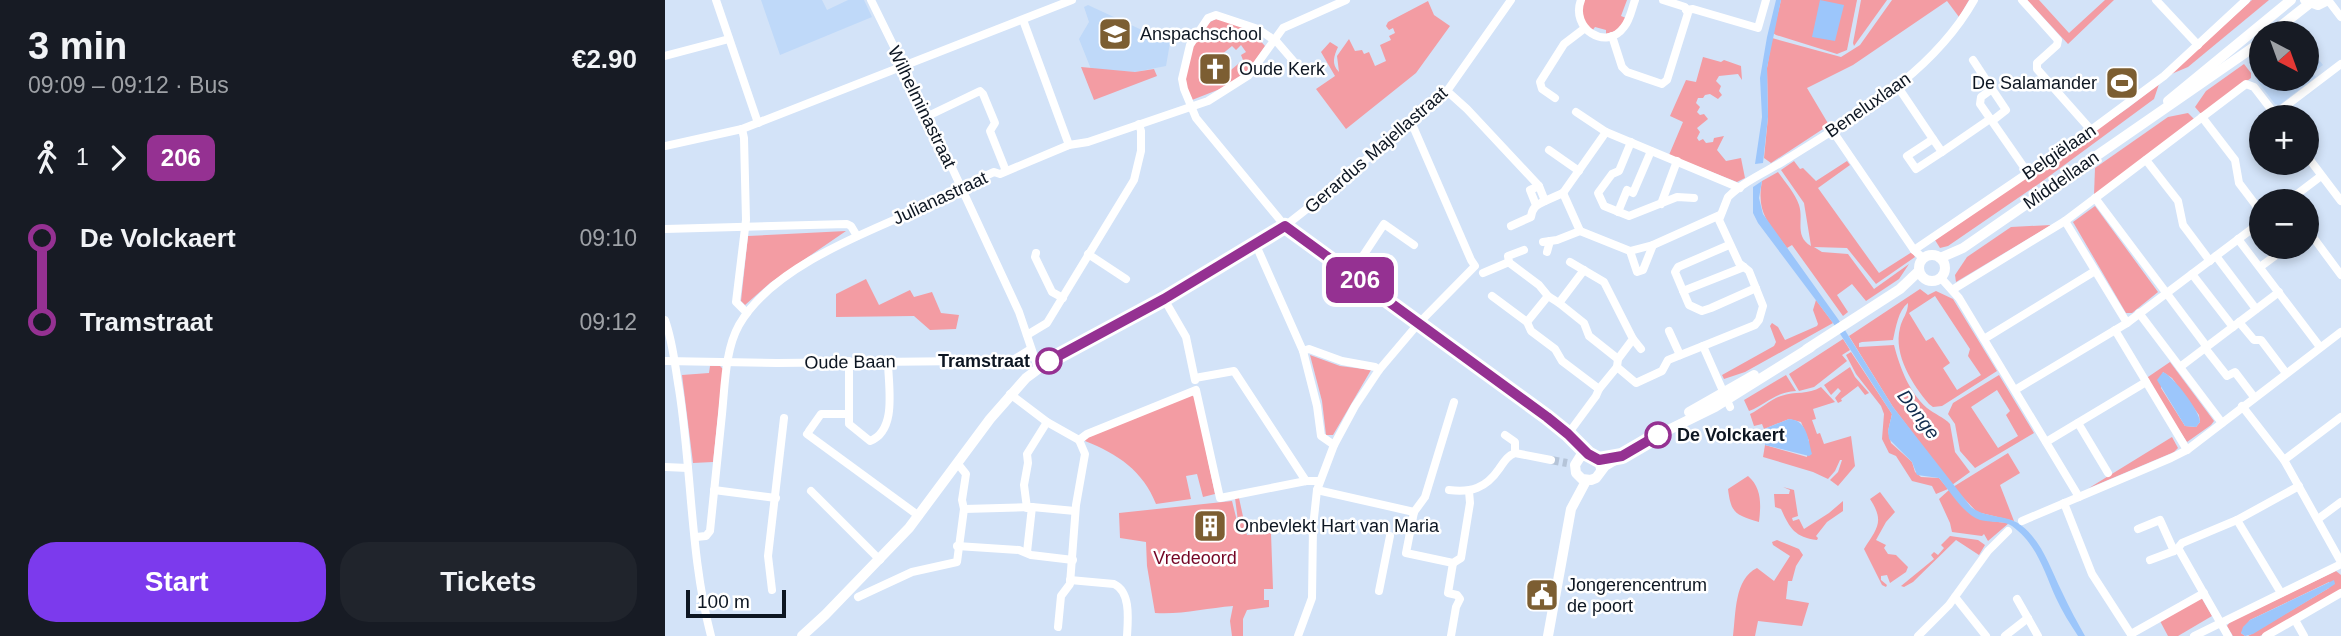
<!DOCTYPE html>
<html lang="en">
<head>
<meta charset="utf-8">
<style>
	body { margin:0; font-family:Helvetica,sans-serif; background:#20242c; color:#f1f3f6; height:100vh; display:flex; flex-direction:column; font-size:26px; white-space:nowrap }
	* { box-sizing:border-box; margin:0 }
	p { font-size:23px; color:#9ea1a6 }
	.icon { flex:none; width:38px; height:38px; fill:none; stroke:currentColor; stroke-width:2; stroke-linecap:round; stroke-linejoin:round }
	.map { position:relative; flex:1; overflow:hidden }
	.sheet { display:flex; flex-direction:column; background:#171b24; width:665px }
	.sheet>* { flex:none }
	.badge { padding:0 14px; border-radius:10px; font-size:24px; line-height:46px }
	.needle { width:46px; rotate:139deg }
	.controls { position:absolute; left:1584px; top:21px; display:grid; gap:14px }
	.controls a { display:grid; place-items:center; width:70px; height:70px; border-radius:50%; background:#171b24; box-shadow:0 4px 10px #0003; font-size:35px }
	.scale { position:absolute; left:21px; bottom:18px; width:100px; box-sizing:border-box; padding-left:7px; border:4px solid #0d1622; border-top:0; font-size:19px; line-height:24px; white-space:nowrap; color:#0d1622; -webkit-text-stroke:5px #fff; paint-order:stroke }
	.map>.badge { position:absolute; translate:-50% -50%; box-shadow:0 0 0 4px #fff }
	.legs { display:flex; align-items:center; gap:10px; height:77px; padding:0 28px; font-size:23px }
	.legs p { margin-inline-start:auto }
	.headline { display:flex; align-items:center; justify-content:space-between; height:119px; padding:0 28px }
	h1 { font-size:38px; font-weight:700; line-height:52px }
	.action { display:flex; gap:14px; margin-top:auto; padding:14px 28px }
	.action a { flex:1; height:80px; border-radius:28px; background:#7c3aed; color:#fff; font-size:28px; font-weight:700; line-height:80px; text-align:center }
	.action a+a { background:#20242c; color:#f1f3f6 }
	ul { padding:0 28px; list-style:none }
	li { display:flex; align-items:center; gap:24px; height:84px; font-size:26px }
	li i { display:grid; place-items:center; width:10px; height:100%; margin:0 9px; background:currentColor }
	li i::after { content:''; width:18px; height:18px; margin:-9px; border:5px solid; border-radius:50%; background:#171b24 }
	li p { margin-inline-start:auto }
	li:first-child i { background:linear-gradient(#0000 50%,currentColor 0) }
	li:last-child i { background:linear-gradient(currentColor 50%,#0000 0) }
	main { display:flex; flex:1; min-height:0 }
	.map>svg:first-child { display:block }
	.built { fill:#bfd9f9 }
	.green { fill:#f39ca3; fill-rule:evenodd }
	.water { fill:#9cc6fb }
	.lines { fill:none; stroke-linecap:round; stroke-linejoin:round }
	.minor-tunnel { stroke:#b5c4d8; stroke-width:8; stroke-dasharray:8 4; stroke-linecap:butt }
	.minor { stroke:#fff; stroke-width:8 }
	.tertiary { stroke:#fff; stroke-width:10 }
	.secondary { stroke:#fff; stroke-width:10 }
	.line-1-casing { stroke:#fff; stroke-width:16 }
	.line-1 { stroke:#953192; stroke-width:10 }
	.stop-1-dot { fill:#fff; stroke:#953192; stroke-width:3.5 }
	.labels { text-anchor:middle; stroke-width:5; stroke-linejoin:round; paint-order:stroke }
	.poi-label { font-size:18px; fill:#0d1622; stroke:#fff; text-anchor:start }
	.street-label { font-size:18px; fill:#0d1622; stroke:#fff }
	.stop-label { font-size:18px; font-weight:bold; fill:#0d1622; stroke:#fff; text-anchor:end }
	.park-label { font-size:18px; fill:#740424; stroke:#fff }
	.water-label { font-size:19px; font-style:italic; fill:#102b4d; stroke:#fff }
</style>
</head>
<body>
<main>
<section class="sheet">
<div class="headline"><div><h1>3 min</h1><p>09:09 – 09:12 · Bus</p></div><b>€2.90</b></div>
<div class="legs"><svg class="icon" aria-label="walk" viewBox="0 0 24 24"><circle cx="13" cy="4" r="2"/><path d="M13 8l-2 6 4 7M11 14l-3 7M7 12l3-4h3l4 4"/></svg>1<svg class="icon" aria-label="forward" viewBox="0 0 24 24"><path d="M9 5l7 7-7 7"/></svg><b class="badge" style="background:#953192;color:#fff">206</b></div>
<ul>
<li><i style="color:#953192"></i><b>De Volckaert</b><p>09:10</p></li>
<li><i style="color:#953192"></i><b>Tramstraat</b><p>09:12</p></li>
</ul>
<div class="action"><a>Start</a><a>Tickets</a></div>
</section>
<div class="map">
<svg width="1676" height="636" viewBox="0 0 1676 636">
	<rect width="100%" height="100%" fill="#d3e3f8"/>
	<g class="built">
		<path d="M96,0h61l5,10 21,-10h16l8,17 -92,38z"/>
		<path d="M423,5l82,38 -4,23 -31,6 -44,-3 -12,-30 10,-17 -5,-15z"/>
		<path d="M1642,45l16,20 -10,8 3,4 -37,28 -4,-1 -20,-26 3,-3 -9,-12 12,-9v25h46z"/>
	</g>
	<g class="green">
		<path d="M919,0h43l-6,16 5,2 -8,12 -12,4v-4l-11,-3 -3,4c-8,-8 -13,-20 -8,-31z"/>
		<path d="M1116,0h76l-10,50 -10,4 -61,-19 -3,-2z"/>
		<path d="M1196,0h26l-33,46 -1,-3z"/>
		<path d="M1227,0h77l-10,17 -12,-16 -94,64 -46,23 22,37 -58,38 -7,-5 4,-41 -1,-49 5,-30 69,19 19,-12z"/>
		<path d="M1362,0h12l30,33 36,-33h9l-46,44z"/>
		<path d="M1587,0h17l-81,67 -19,8z"/>
		<path d="M763,1l6,14 16,11 -34,47 -70,56 -30,-40 19,-13 -14,-24 9,-10 8,5c-4,9 -7,17 1,25l-2,-16 12,-17 6,12 7,-1 2,4 5,-2 6,14 11,-5 -6,-16 11,-5 -2,-4 6,-3 -2,-5 -4,2 -3,-4 2,-4z"/>
		<path d="M551,19l38,9 -1,5 12,13 -17,25 -23,16 -33,13c-12,-22 -5,-45 8,-65 5,-7 8,-13 16,-16zM576,45l5,7 -5,3 2,5 -17,14 5,4 -8,6 -5,-9 -8,7h-5l-3,-3 7,-14 -3,-5 5,-5 4,5 17,-14 4,4z"/>
		<path d="M1038,57l18,5 3,-2 17,6 1,14 -4,-6 -19,2 -3,5 5,5 -2,5 3,4 -4,4 -8,-5 -5,1 -2,3h-5l-2,5 4,4 -3,5 3,3 4,-1 4,5 -11,9 3,4 -3,6 2,3 4,-2 3,4 7,-1 1,-4 10,-2 -7,14 9,11 15,-3 4,20 -8,4 -68,-27 14,-33 -13,-6 16,-36 10,2z"/>
		<path d="M1579,64l7,9v5l-50,36 -6,-7 11,-16z"/>
		<path d="M416,67l54,5 19,-3 3,7 -63,24z"/>
		<path d="M1494,84l-5,15 -114,84 -92,63 -8,2 -5,-8 193,-132z"/>
		<path d="M1523,113l6,6 -100,76 1,-27 73,-51z"/>
		<path d="M1129,161l6,8 3,-1 13,13 31,-20 3,4 -32,23 61,85 33,-21 3,5 -39,27 -29,-36 -33,-1 8,5 26,2 26,35 35,-25 -10,15 -33,22 -14,-17 -15,11 11,17 -5,4 -51,-71 -5,3c-18,-25 -31,-34 -25,-67l16,-9c7,10 17,21 21,33 5,15 -5,31 12,41l-7,-43 -23,-33z"/>
		<path d="M1430,206l63,86 -26,21h-6l-53,-91z"/>
		<path d="M1386,225l-95,57 -1,-7 12,-18 44,-30z"/>
		<path d="M181,231l-76,52 -25,22 -4,-4 7,-65z"/>
		<path d="M201,279l13,26 31,-15 4,7 18,-5 9,21 18,2 -3,14 -26,1 -16,-14 -78,1v-23z"/>
		<path d="M1255,289l8,6 8,-4 17,8 44,72 -55,35 -9,1 -4,-3c-16,-19 -36,-49 -29,-76 2,-10 8,-14 8,-25 -10,8 -12,24 -15,37l-31,2 -3,1v4l35,-2c6,23 15,47 33,63 7,6 17,9 23,16l5,28 15,20 -18,13 -59,-78 -44,-71zM1270,296l35,53 -2,7 13,19 -24,15 -14,-22 7,-5 -17,-26 -7,4 -17,-28z"/>
		<path d="M1151,300l17,23 -88,49 -21,7 -2,-4 52,-29 2,-4 -6,-16 2,-3 6,4 7,13 32,-14 1,-2 -5,-14z"/>
		<path d="M1178,339l7,11 -8,5 5,6 -33,26 -15,4 -10,-17z"/>
		<path d="M1186,352l41,62 -4,17 3,12 21,19 3,10 6,5 18,1 9,11 -12,5 -4,-8 -20,-5 -16,-25 -7,-3 -7,-14 2,-25 -3,-8 -25,-32 -10,-19z"/>
		<path d="M645,355l30,11 31,4 -38,65h-7l-4,-34z"/>
		<path d="M1505,362l44,59 -3,4 -24,17 -42,-63zM1498,372l9,6 27,37 1,7 -4,5 -11,-1 -24,-38z"/>
		<path d="M45,366h10l3,3 -10,93 -20,1 -11,-88 27,-2z"/>
		<path d="M1185,367l5,10 14,16 -4,2 -7,-9 -17,13 1,2 -4,2 -3,-5 6,-7 -3,-3 -7,7 -7,-10z"/>
		<path d="M1121,375l10,16c-21,1 -29,13 -47,20l-5,-11z"/>
		<path d="M1334,375l35,58 -59,35 -15,-17 -5,-27 -7,-10 5,-11zM1332,390l13,21 -4,4 12,21 -20,12 -27,-41z"/>
		<path d="M1156,387l14,15 -22,7 3,10 -4,1 5,14 3,-1 4,11 27,-8 4,30 -17,20 -8,-6 8,-8 4,-12h-2l-5,11 -7,8 -15,-7 -50,-15 2,-12 42,12 2,-16 -8,-19 -12,-3 -25,10 -2,-5 -8,2 -4,-12c11,-5 21,-15 31,-18 14,-5 27,-1 40,-9z"/>
		<path d="M527,395l3,3 20,96 -12,3 -6,-23 -11,2 5,23 -35,5c-13,-33 -38,-50 -71,-63l2,-4z"/>
		<path d="M1507,437l6,11 -4,4 -85,36z"/>
		<path d="M1343,453l12,20 -20,12 14,36 -37,-9 -24,-25z"/>
		<path d="M1083,476c14,12 13,29 11,46 -23,-7 -28,-8 -31,-33z"/>
		<path d="M1118,487l11,3 4,26 -6,2 1,3 6,-2 5,10 25,-16 14,-12v10l-16,11 -11,14 2,2 -1,2c-22,-3 -27,-11 -36,-31l-6,-2 -1,-13h15l1,-4z"/>
		<path d="M1284,490c23,27 24,30 60,33l-21,18 -4,-7 -2,2 -30,-4 -2,-9 -11,-24z"/>
		<path d="M1215,492l15,20 -9,10 -10,18 10,5 -2,3 4,6 8,1 12,12 -2,5 -16,11 -3,-8 -6,1v4l6,5 -1,2 -4,-2 -18,-36c13,-21 21,-27 6,-50z"/>
		<path d="M570,498h4l8,37 24,-2 2,56h-9v11h5v7l-22,3 -4,9v17h-11l-2,-15 3,-15c-26,2 -53,9 -78,7l-8,-47 -1,-24 -26,-4 -1,-25 113,-12 7,28z"/>
		<path d="M1285,536l28,4 7,5 -6,10 -23,-15 -43,42 -9,5 -3,-1 33,-27 -3,-4 3,-3 4,3 6,-7 -3,-3z"/>
		<path d="M1112,540l22,9 4,6 -7,11 -4,15h-4l-2,18 23,4 -7,23 -44,-5 -3,15h-22c3,-22 1,-57 24,-68l17,13 16,-25 -17,-11 -1,-3z"/>
		<path d="M1671,571l5,4v15l-81,46h-12l81,-48v-6l-79,38 -9,13 4,3h-12l-6,-10 3,-4z"/>
		<path d="M1536,597l11,19 -34,20h-10l-8,-15z"/>
	</g>
	<g class="water">
		<path d="M1111,0h5l-14,68 1,49 -5,46 -8,1 7,-47 -2,-39 7,-41z"/>
		<path d="M1155,0l24,5 -9,36 -23,-4z"/>
		<path d="M1097,181l-3,17 4,16 75,105 55,88 78,100c15,12 37,7 51,19 21,17 28,42 40,66 7,15 15,30 23,44h-7c-8,-12 -16,-25 -22,-38 -12,-27 -19,-54 -44,-72 -8,-6 -22,-3 -32,-6 -17,-6 -30,-29 -41,-42l-22,-3 -5,-13 -23,-23 -1,-8 4,-17 -59,-91 -75,-100 -5,-10v-26z"/>
		<path d="M1498,372c11,5 36,38 37,50l-4,5 -11,-1 -28,-46z"/>
		<path d="M1124,419c18,1 19,20 23,35l-3,2 -44,-11 -1,-16z"/>
		<path d="M1669,580l1,4 -6,4 -76,46 -8,2 -4,-3 2,-6 7,-7z"/>
	</g>
	<g class="lines">
		<path class="minor-tunnel" d="M886,460l16,3"/>
		<g class="minor">
			<path d="M51,0l42,123"/>
			<path d="M206,0l57,116 91,196 19,56"/>
			<path d="M916,0c-11,28 25,52 43,27 6,-7 8,-19 11,-27"/>
			<path d="M998,0l22,7 1,3 7,-1 65,19 8,-28"/>
			<path d="M1357,0l36,40 -1,5 -20,18v6l54,61"/>
			<path d="M1491,0l42,45"/>
			<path d="M1663,0l13,17"/>
			<path d="M358,20l46,125"/>
			<path d="M947,36l10,31 5,5 35,12 5,-4 21,-67 -2,-3"/>
			<path d="M0,56l64,-17"/>
			<path d="M1308,60l19,29"/>
			<path d="M637,71l-25,-29 -19,-13 -42,-14 -8,3 -18,27 -8,34 2,10 12,29 89,108 65,-51 6,-8 56,-43 35,-33 64,-91"/>
			<path d="M1233,87l35,52 -26,17 9,13 26,-17"/>
			<path d="M782,91l20,18 72,77 6,15 18,-8"/>
			<path d="M890,98l-13,-9 -2,-7 24,-38 21,-16"/>
			<path d="M911,112l30,20 134,56"/>
			<path d="M1610,114l66,-50"/>
			<path d="M263,116l52,-25 3,3 12,29 -5,8 16,40"/>
			<path d="M1537,117l33,43 4,23 22,29"/>
			<path d="M1327,121l14,-11 -14,-21 -11,8 -1,7 48,69"/>
			<path d="M77,129l2,9 2,82 -10,82 11,11"/>
			<path d="M1167,130l82,120 177,-120 73,-54 82,-76"/>
			<path d="M1268,139l9,13 48,-33"/>
			<path d="M966,142l-12,29 -7,3 -14,19 6,13 25,10 48,-19 17,1"/>
			<path d="M0,146l77,-17 330,-129"/>
			<path d="M884,150l30,21"/>
			<path d="M1642,156l34,45"/>
			<path d="M1481,160l32,41 5,24 27,36"/>
			<path d="M898,193l43,-61"/>
			<path d="M1430,198l112,149"/>
			<path d="M1623,201l33,-25"/>
			<path d="M996,204l16,-43"/>
			<path d="M871,205l-6,-15 9,-4"/>
			<path d="M953,212l9,-22 6,3 18,-42"/>
			<path d="M1400,221l62,102"/>
			<path d="M846,226l20,-9c1,-9 5,-12 14,-16"/>
			<path d="M0,229l182,-5 4,2 6,10"/>
			<path d="M915,231l50,20 7,21 6,-2 10,-25 67,-30"/>
			<path d="M1642,233l6,4 28,38"/>
			<path d="M1573,239l82,108"/>
			<path d="M878,242l14,-2 23,-9 -17,-38"/>
			<path d="M590,243l48,108"/>
			<path d="M1064,245l-51,22 -3,5 14,33 13,6 9,-3 45,-20"/>
			<path d="M1249,250l9,8"/>
			<path d="M965,251l23,-6"/>
			<path d="M882,252l3,-11"/>
			<path d="M371,253l-1,4 17,35 11,6"/>
			<path d="M423,254l38,25"/>
			<path d="M1551,256l40,53"/>
			<path d="M905,262l34,20 29,57 -15,20 -1,8"/>
			<path d="M846,264l28,21 9,11"/>
			<path d="M1595,267l27,-20"/>
			<path d="M818,273l26,-11 -1,-6 16,-6"/>
			<path d="M686,274l33,-50 30,21"/>
			<path d="M1527,274l41,53"/>
			<path d="M1276,278l18,20 120,199"/>
			<path d="M1287,290l113,-69 181,-137 8,3 23,30"/>
			<path d="M1018,291l61,-24"/>
			<path d="M827,296l35,26 4,9 24,18 7,12 37,28 18,-22 19,16 26,-12 6,-11 35,-14"/>
			<path d="M499,299l22,38 9,43"/>
			<path d="M894,303l25,20 5,13 29,23"/>
			<path d="M1474,313l83,110"/>
			<path d="M0,320c8,22 10,46 14,69 13,82 11,167 32,247"/>
			<path d="M862,322l21,-26 11,7 25,-33"/>
			<path d="M1574,322l15,18h7l25,33"/>
			<path d="M1450,330l72,120"/>
			<path d="M1004,331l11,24"/>
			<path d="M362,335l20,-12 87,-143 7,-29v-20l-2,-7"/>
			<path d="M968,339l8,10"/>
			<path d="M1319,339l111,-68"/>
			<path d="M1540,348l22,28 8,-4 19,25"/>
			<path d="M0,361l112,2 191,-2 40,2 23,-14"/>
			<path d="M184,361v63l21,17c28,-11 18,-56 18,-80"/>
			<path d="M1515,367l99,-75"/>
			<path d="M530,378l39,-7 72,110"/>
			<path d="M1350,390l112,-67 134,-101"/>
			<path d="M345,394l37,28 32,18 8,-6 109,-44 24,108 86,-17h13"/>
			<path d="M789,402l-29,95 -11,15 -8,41 47,10 8,-5 9,-55 -1,-12"/>
			<path d="M1577,406l42,54 57,102"/>
			<path d="M1065,407l-27,-61 52,-21 4,-5 4,-14 -14,-35 -10,-8 -20,-43 9,-23c16,-16 40,-26 59,-38 70,-44 145,-85 187,-159"/>
			<path d="M1413,423l30,50"/>
			<path d="M144,431l12,-17h28"/>
			<path d="M142,434l112,82"/>
			<path d="M903,434l28,-38 3,-7"/>
			<path d="M840,435l10,7v11"/>
			<path d="M1381,442l100,-60"/>
			<path d="M669,445l-13,-9 -4,-30 -14,-55 6,-2 33,12 33,6 4,3"/>
			<path d="M1619,460l57,-43"/>
			<path d="M0,467l23,1"/>
			<path d="M49,490l62,8"/>
			<path d="M652,490l97,22"/>
			<path d="M784,490c22,3 37,-2 50,-21 5,-7 8,-13 16,-16l36,7"/>
			<path d="M146,491l69,69"/>
			<path d="M1399,503l28,71 40,62"/>
			<path d="M362,508l-3,-23 4,-22 -1,-9 20,-32"/>
			<path d="M299,509l68,-2 43,4"/>
			<path d="M1653,519l23,-17"/>
			<path d="M1572,520l44,73"/>
			<path d="M1357,521l149,-63 16,-8 154,-118"/>
			<path d="M1473,529l22,-9 14,31 4,-3"/>
			<path d="M31,537l10,-1 4,-5c4,-39 8,-78 12,-117 3,-29 3,-64 17,-89 32,-57 125,-92 183,-117l8,-7 64,-29 6,2 69,-29 19,-3 120,-41 41,-26 34,-47 63,-28"/>
			<path d="M292,546l62,4 12,5 42,5"/>
			<path d="M362,552l5,-45"/>
			<path d="M1485,560l24,-9"/>
			<path d="M405,580l44,4c17,8 14,35 13,52"/>
			<path d="M107,590l-4,-34 16,-138"/>
			<path d="M714,591l11,-55"/>
			<path d="M193,597l54,-25 45,-10 7,-53 -2,-9 4,-26 -8,-10"/>
			<path d="M1290,597l31,39"/>
			<path d="M1352,599l21,37"/>
			<path d="M1630,620l9,16"/>
			<path d="M393,627l3,-31 9,-12 6,-79 9,-51 -6,-14"/>
			<path d="M1466,634l73,-41"/>
			<path d="M633,636l14,-38 1,-71 4,-37 17,-45 21,-39 24,-36 39,-46 57,-58 -4,-6 -59,-136"/>
			<path d="M786,636l5,-29 4,-8 -3,-4 -9,-2 5,-30"/>
			<path d="M1253,636l31,-31 39,-54 20,-20"/>
			<path d="M1340,636l23,-18"/>
			<path d="M1529,636l147,-72"/>
			<path d="M1563,636l-50,-88 4,-5 55,-23 62,-34"/>
			<path d="M1601,636l75,-43"/>
		</g>
		<path class="tertiary" d="M137,636l23,-21 84,-87 81,-109 36,-41 23,-17 115,-62 121,-73 262,191 21,17 20,20"/>
		<g class="secondary">
			<path d="M1640,0l13,5 10,-5"/>
			<path d="M1607,33l38,-30"/>
			<path d="M1503,101l123,-101"/>
			<circle cx="1267" cy="268" r="13"/>
			<path d="M1275,258l23,-10 298,-206"/>
			<path d="M1142,349l93,-60 19,-18"/>
			<path d="M1024,412l65,-37"/>
			<path d="M936,469l-2,-9 -11,-6 -8,3 -5,8 1,8 6,6 9,1 5,-2 9,-12 47,-28 63,-31 96,-60"/>
			<path d="M883,636l23,-127 15,-28"/>
		</g>
	</g>
	<g class="lines">
		<defs>
			<path id="line-1" d="M384,361l115,-62 121,-73 262,191 21,17 20,20 11,6 23,-4 36,-21"/>
		</defs>
		<use href="#line-1" class="line-1-casing"/>
		<use href="#line-1" class="line-1"/>
	</g>
	<defs>
		<symbol id="school-square" viewBox="-11 -11 22 22"><rect x="-9" y="-9" width="18" height="18" rx="4" fill="#7c5e32" stroke="#fff"/><path d="M0-5L7-2L0 1L-7-2ZM-4 1L0 2.5L4 1V4Q0 6-4 4Z" fill="#fff"/></symbol>
		<symbol id="church-square" viewBox="-11 -11 22 22"><rect x="-9" y="-9" width="18" height="18" rx="4" fill="#7c5e32" stroke="#fff"/><path d="M-1.2-6h2.4v3.5h3.3v2.4h-3.3V6h-2.4V-.1h-3.3v-2.4h3.3Z" fill="#fff"/></symbol>
		<symbol id="stadium-square" viewBox="-11 -11 22 22"><rect x="-9" y="-9" width="18" height="18" rx="4" fill="#7c5e32" stroke="#fff"/><path d="M0-5a6.5 5 0 1 0 0 10a6.5 5 0 1 0 0-10ZM-3.5-1.8h7v3.6h-7Z" fill="#fff"/></symbol>
		<symbol id="building-square" viewBox="-11 -11 22 22"><rect x="-9" y="-9" width="18" height="18" rx="4" fill="#7c5e32" stroke="#fff"/><path d="M-4-6H4V6H1V3H-1V6H-4ZM-2.5-4.3h1.7v1.8h-1.7ZM.8-4.3h1.7v1.8H.8ZM-2.5-1h1.7V.8h-1.7ZM.8-1h1.7V.8H.8Z" fill="#fff"/></symbol>
		<symbol id="civic-square" viewBox="-11 -11 22 22"><rect x="-9" y="-9" width="18" height="18" rx="4" fill="#7c5e32" stroke="#fff"/><path d="M-.6-6.5H3V-4.5H.6V-3L4-1V1h2V6H-6V1h2V-1L-.6-3ZM-1.2 2.5V6h2.4V2.5Z" fill="#fff"/></symbol>
	</defs>
	<g fill-rule="evenodd">
		<use href="#school-square" x="431" y="15" width="38" height="38"/>
		<use href="#church-square" x="531" y="50" width="38" height="38"/>
		<use href="#stadium-square" x="1438" y="64" width="38" height="38"/>
		<use href="#building-square" x="526" y="507" width="38" height="38"/>
		<use href="#civic-square" x="858" y="576" width="38" height="38"/>
	</g>
	<g class="stop-1-dot">
		<circle cx="384" cy="361" r="12"/>
		<circle cx="993" cy="435" r="12"/>
	</g>
	<g class="labels">
		<g class="poi-label">
			<text x="475" y="40">Anspachschool</text>
			<text x="574" y="75">Oude Kerk</text>
			<text x="1432" y="89" text-anchor="end">De Salamander</text>
			<text x="570" y="532">Onbevlekt Hart van Maria</text>
			<text x="902" y="591">Jongerencentrum<tspan x="902" dy="21">de poort</tspan></text>
		</g>
		<g class="street-label">
			<text transform="translate(1203 105) rotate(-35)" y="6">Beneluxlaan</text>
			<text transform="translate(257 107) rotate(64)" y="6">Wilhelminastraat</text>
			<text transform="translate(711 150) rotate(-41)" y="6">Gerardus Majellastraat</text>
			<text transform="translate(1394 152) rotate(-34)" y="6">Belgiëlaan</text>
			<text transform="translate(1396 180) rotate(-35)" y="6">Middellaan</text>
			<text transform="translate(275 198) rotate(-25)" y="6">Julianastraat</text>
			<text transform="translate(185 362) rotate(-1)" y="6">Oude Baan</text>
		</g>
		<g class="stop-label">
			<text x="365" y="367">Tramstraat</text>
			<text x="1012" y="441" text-anchor="start">De Volckaert</text>
		</g>
		<g class="park-label">
			<text x="530" y="564">Vredeoord</text>
		</g>
		<g class="water-label">
			<text transform="translate(1254 414) rotate(53)" y="7">Donge</text>
		</g>
	</g>
</svg>
<div class="controls">
<a><svg class="needle" viewBox="-14 -14 28 28"><path d="M0-13l5 13h-10z" fill="#e53935"/><path d="M0 13l5-13h-10z" fill="#9ea1a6"/></svg></a>
<a>+</a>
<a>−</a>
</div>
<div class="scale">100 m</div>
<b class="badge" style="left:695px;top:280px;background:#953192;color:#fff">206</b>
</div>
</main>
</body>
</html>
